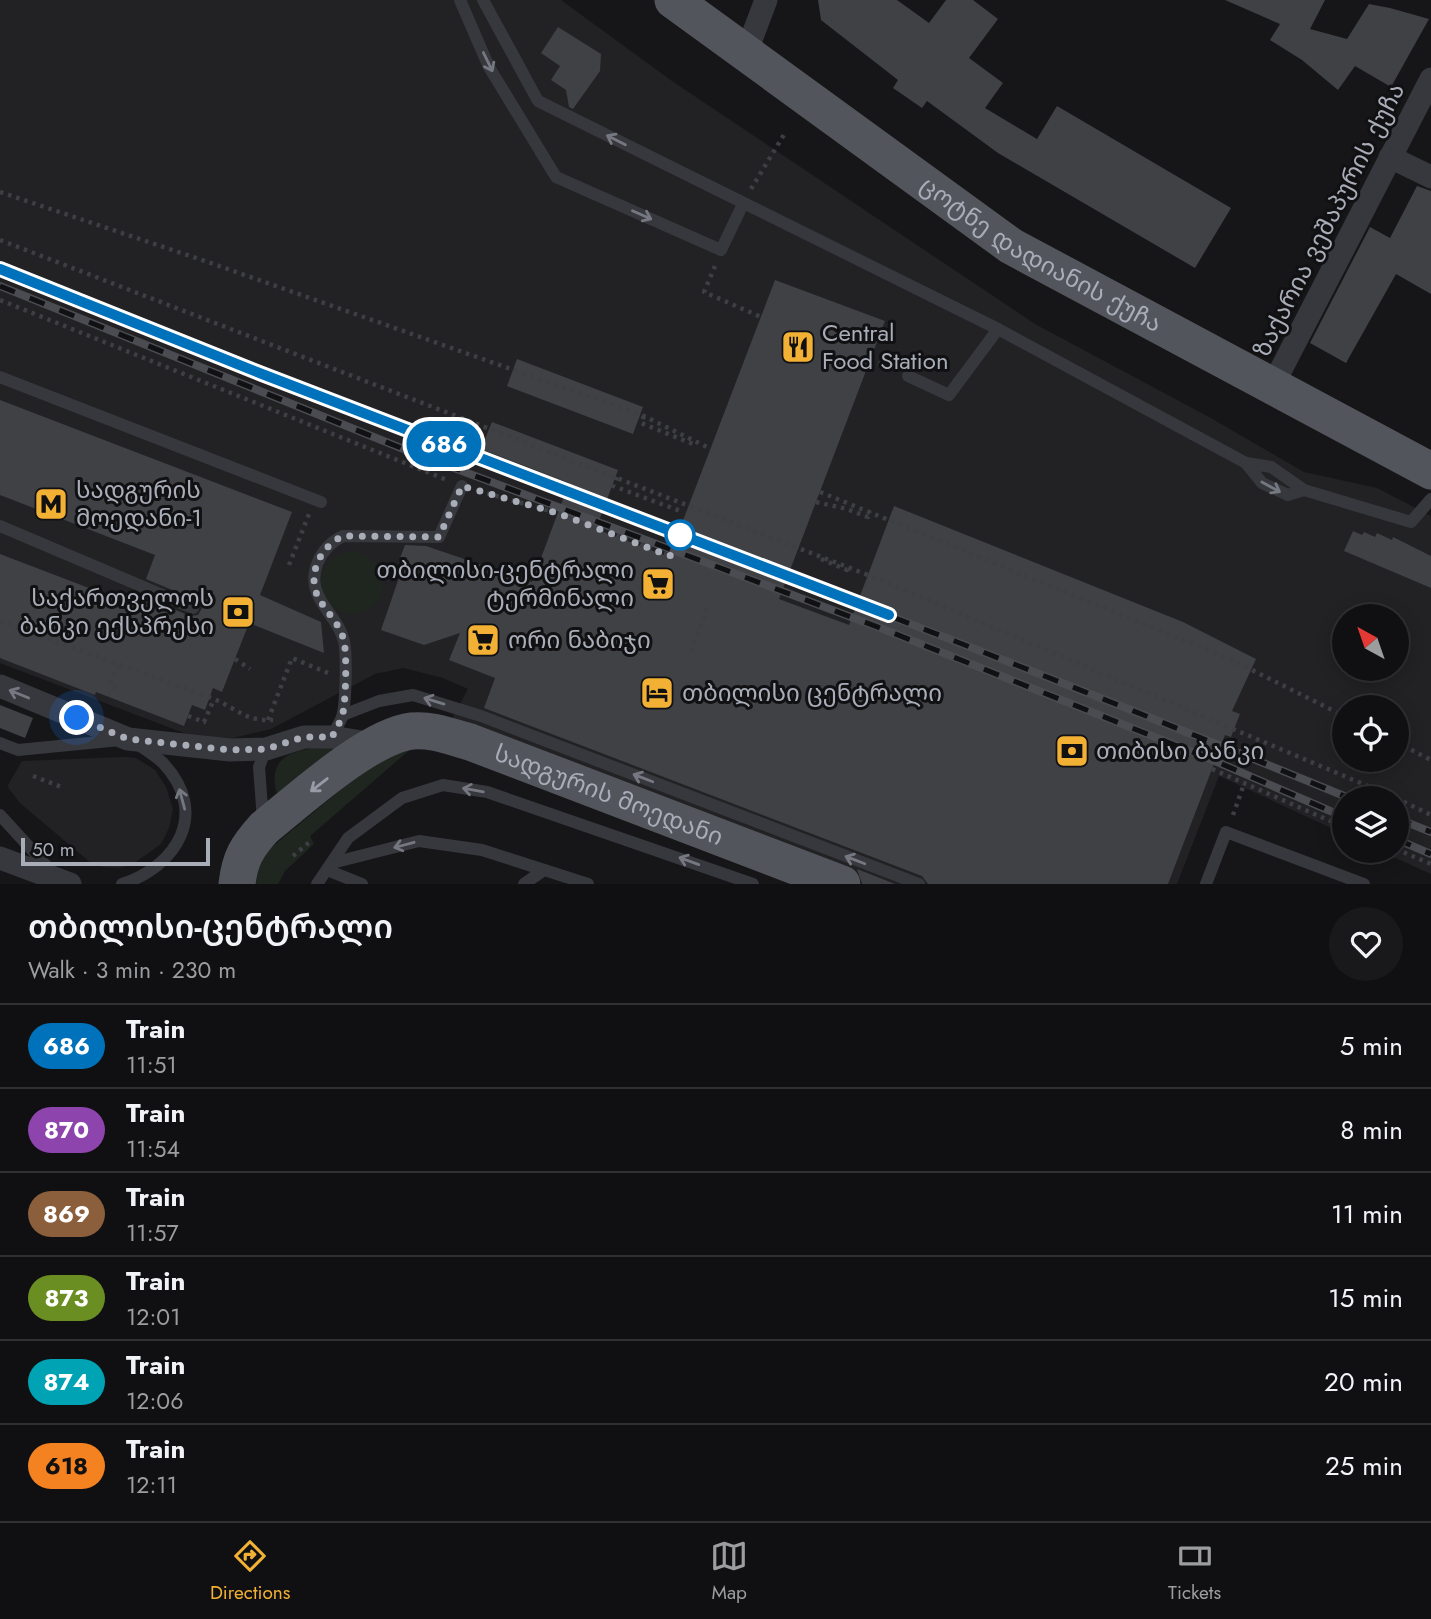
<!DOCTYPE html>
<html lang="en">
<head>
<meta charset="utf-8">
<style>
	body { margin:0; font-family:Jost,"Noto Sans Georgian",sans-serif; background:#19191b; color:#f1f3f6; height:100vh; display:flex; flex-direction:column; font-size:26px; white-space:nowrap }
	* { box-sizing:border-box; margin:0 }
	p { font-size:23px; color:#9c9d9f }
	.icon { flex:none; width:38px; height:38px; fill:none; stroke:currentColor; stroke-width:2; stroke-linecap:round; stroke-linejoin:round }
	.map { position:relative; height:884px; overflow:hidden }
	.panel { display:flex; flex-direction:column; background:#101012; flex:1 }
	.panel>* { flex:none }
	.badge { padding:0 14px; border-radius:23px; font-size:24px; line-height:46px }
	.needle { width:46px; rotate:320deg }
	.controls { position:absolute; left:1332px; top:604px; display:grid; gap:14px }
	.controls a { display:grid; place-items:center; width:77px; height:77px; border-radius:50%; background:#101012; box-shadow:0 4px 18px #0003,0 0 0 2px #303032; font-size:35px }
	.scale { position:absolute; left:21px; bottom:18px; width:189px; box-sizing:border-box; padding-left:7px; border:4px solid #a8adb8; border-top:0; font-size:19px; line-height:24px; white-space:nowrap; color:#a8adb8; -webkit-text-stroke:5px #111113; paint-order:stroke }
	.you { position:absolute; width:35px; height:35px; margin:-18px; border:5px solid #fff; border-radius:50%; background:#1a73e8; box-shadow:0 0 0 10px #1a73e833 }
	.map>.badge { position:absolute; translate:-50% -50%; box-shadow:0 0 0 4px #fff }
	.round { display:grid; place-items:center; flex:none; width:74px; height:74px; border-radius:37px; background:#19191b }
	.headline { display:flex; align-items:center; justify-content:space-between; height:119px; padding:0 28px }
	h1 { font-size:33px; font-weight:600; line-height:52px }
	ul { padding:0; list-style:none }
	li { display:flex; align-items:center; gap:21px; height:84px; padding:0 28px; border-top:2px solid #303032 }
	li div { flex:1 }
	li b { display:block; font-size:26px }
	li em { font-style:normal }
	li .badge { min-width:77px; font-weight:700; text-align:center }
	.menu { display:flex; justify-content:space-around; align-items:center; height:98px; border-top:2px solid #303032; background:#101012; font-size:19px; color:#9c9d9f }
	.menu a { display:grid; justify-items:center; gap:4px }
	.menu .current { color:#f2b134 }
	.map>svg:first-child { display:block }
	.built { fill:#222225; fill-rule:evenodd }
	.green { fill:#1e261f }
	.building { fill:#404145 }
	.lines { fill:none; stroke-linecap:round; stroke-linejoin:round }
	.path { stroke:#3d3f44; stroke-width:4.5; stroke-dasharray:3.5 5; stroke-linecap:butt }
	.lane { stroke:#37383d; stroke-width:12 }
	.street { stroke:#37383d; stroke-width:23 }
	.primary { stroke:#53555c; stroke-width:37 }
	.rail-casing { stroke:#4a4c52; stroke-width:8 }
	.rail { stroke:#111113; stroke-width:5; stroke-dasharray:16; stroke-linecap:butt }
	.oneway { stroke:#757881 }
	.oneway2 { stroke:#979ba6 }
	.line-casing { stroke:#fff; stroke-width:16 }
	.line { stroke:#0072bc; stroke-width:10 }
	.walk { stroke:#a8adb8; stroke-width:7; stroke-dasharray:0 12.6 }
	.stop-dot { fill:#fff; stroke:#0072bc; stroke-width:3.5 }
	.labels { text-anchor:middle; stroke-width:6; stroke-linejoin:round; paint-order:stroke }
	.street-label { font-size:24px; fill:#a8adb8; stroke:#111113 }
	.poi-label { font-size:24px; fill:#a8adb8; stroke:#111113; text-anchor:start }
</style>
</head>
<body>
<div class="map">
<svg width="1431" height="884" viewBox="0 0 1431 884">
	<rect width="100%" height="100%" fill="#161618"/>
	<g class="built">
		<path d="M0,0h561l111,81 363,243 174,93 95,55 73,16 54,28v358l-51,-23 16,-1v-52h-52v36l-125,-58 -42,108h-301l-427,-160 19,-35 -25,-11 -40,-10 -28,6 -104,55 -50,12 -32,-6 -189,-72zM1344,616h52v52h-52zM1344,707h52v53h-52z"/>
		<path d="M124,757l12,1 19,12 11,17 7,22 -4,19 -8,16 -28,20 -13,4 -17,-1 -12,-4 -71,-60 -11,-14 -1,-4 14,-24z"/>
	</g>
	<g class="green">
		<circle cx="352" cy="583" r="31"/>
		<path d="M336,747l-59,47c-13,-44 28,-46 59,-47z"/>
		<path d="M413,747l-103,89 4,8 -29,27 -7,13h-22l3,-18 8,-15 124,-103z"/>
	</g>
	<g class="building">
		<path d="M818,0h79l32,23 17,-23h27l25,19 -29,39 34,25 -18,25 52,31 20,-33 174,102 -36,60 -197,-115 -71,-52 -5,7 -29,-20 5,-8 -77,-60z"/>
		<path d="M1225,0h100l-15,29 37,10 22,-35 21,4 39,11 -38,68 -36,-21 -17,24 -36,-30 -32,-20 10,-16z"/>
		<path d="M558,27l43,27 -1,17 -27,38 -4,-2 -3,-17 -15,-10 9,-14 -19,-13z"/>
		<path d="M1417,186l14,5v103l-35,-20 -50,89 -36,-20 60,-116 20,11z"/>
		<path d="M775,280l110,41 -106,278 70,26 45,-119 289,116 73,37 -24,52 8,3 -9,23 -6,-2 -57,149h-240l-6,-8 -438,-168 11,-30 -46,-18 11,-27 -36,12 -43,-15 24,-70 -5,-2 5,-13 21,1 106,36 37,-99 -88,-34 11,-27 126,48 -22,59 73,28z"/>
		<path d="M517,359l126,48 -10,27 -126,-48z"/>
		<path d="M0,400l292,112 -32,83 61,27 3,31 -75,-30 -27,69 -9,-4 -8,22 -13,-5 -8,21 -88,-34 -1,3 -95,-37v-104l136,52 4,-11 50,21 8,-1 4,-7 -6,-8 -50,-21 9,-24 -155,-60z"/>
		<path d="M1353,531l9,4 2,-3 11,5 2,-4 15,7 1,-3 38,19v32l-87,-37z"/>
		<path d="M0,705l33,13 -8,20 -25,-10z"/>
		<path d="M857,869l38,15h-33z"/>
	</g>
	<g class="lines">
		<g class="path">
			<path d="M751,189l34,-56"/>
			<path d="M0,192l205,69 439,155 67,33"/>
			<path d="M0,240l881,340 515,218"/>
			<path d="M715,266l-11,26 57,25"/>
			<path d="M0,300l447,180"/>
			<path d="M870,360l22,9"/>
			<path d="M644,416l-3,7 52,21"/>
			<path d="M617,477l-4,9 70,26"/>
			<path d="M479,491l78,22 113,43"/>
			<path d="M820,492l412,168 112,56"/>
			<path d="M816,502l31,7 21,8 2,-6"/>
			<path d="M821,559l26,11 1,-3"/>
			<path d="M289,565l20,-51"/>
			<path d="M0,621l214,78c25,11 31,22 59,21"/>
			<path d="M691,651l16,-42"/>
			<path d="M235,659l15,10"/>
			<path d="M118,665l-8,21 11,4"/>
			<path d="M188,716l16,6 10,-23"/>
			<path d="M268,720l24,-62 36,15"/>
			<path d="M1396,742l35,18"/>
			<path d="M1212,769l132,58"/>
			<path d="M33,776l31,12"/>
			<path d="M1396,798l35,17"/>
			<path d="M1233,815l11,-31"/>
			<path d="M1396,849l35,15"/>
			<path d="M293,856l19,-16"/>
		</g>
		<g class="lane">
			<path d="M460,0l29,67 67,110 165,73 22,-46"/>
			<path d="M483,0l55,101 460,228 248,134 25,4 33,23 107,32 20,-23"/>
			<path d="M908,376l41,19 49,-66"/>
			<path d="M0,377l321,125"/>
			<path d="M1246,463l16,20 26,12 16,-5"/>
			<path d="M0,526l193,82"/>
			<path d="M343,715l36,-14 34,-6 68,21 438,168"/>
			<path d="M332,737c3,-6 7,-13 10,-20 4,-13 5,-62 2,-76 -4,-17 -16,-27 -24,-42 -14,-24 0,-52 23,-63l96,1 23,-51"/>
			<path d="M0,743l18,7 102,-10"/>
			<path d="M0,815l54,59"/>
			<path d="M263,820l-4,-53 7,-18"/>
			<path d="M332,863l87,-22 63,9 106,34"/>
			<path d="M327,870l35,14"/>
			<path d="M122,884c55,-18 88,-71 41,-121 -7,-7 -17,-13 -26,-19"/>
			<path d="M317,884l31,-46 54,-40 41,-13 44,7 266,92"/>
			<path d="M524,884l20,-14"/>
			<path d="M1206,884l20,-52 138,52"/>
		</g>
		<g class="street">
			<path d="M746,53l20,-53"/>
			<path d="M1390,157l41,20"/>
			<path d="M1273,385l158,-306"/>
			<path d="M0,686l128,53 102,11 36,-1 38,-12h28l41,7"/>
			<path d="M0,858l70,26"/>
		</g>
		<g class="primary">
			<path id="s1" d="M673,0l338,246 420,225"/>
			<path id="s2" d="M237,884c3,-26 10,-37 27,-56 35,-28 105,-92 148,-97 20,-2 39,6 58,11l372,142"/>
		</g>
		<defs>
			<g id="rail">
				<path d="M0,268c88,36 175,73 263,107 362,142 727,275 1086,423"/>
				<path d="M0,286l406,164 477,179 332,132 129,56"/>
				<path d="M1396,818l35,14"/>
				<path d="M1396,839l35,15"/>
			</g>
		</defs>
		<use href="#rail" class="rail-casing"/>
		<use href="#rail" class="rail"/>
	</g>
	<defs><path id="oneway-shaft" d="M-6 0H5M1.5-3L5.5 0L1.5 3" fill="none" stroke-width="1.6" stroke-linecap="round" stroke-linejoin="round" transform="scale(1.75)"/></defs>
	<g class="oneway">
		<use href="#oneway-shaft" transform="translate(488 62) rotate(64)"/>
		<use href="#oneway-shaft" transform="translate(616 140) rotate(-153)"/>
		<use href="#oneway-shaft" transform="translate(642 215) rotate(24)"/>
		<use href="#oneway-shaft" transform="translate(1271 487) rotate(29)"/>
		<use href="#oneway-shaft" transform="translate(19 694) rotate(-158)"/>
		<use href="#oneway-shaft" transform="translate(434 701) rotate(-163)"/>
		<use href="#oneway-shaft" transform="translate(643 778) rotate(-159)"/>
		<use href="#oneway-shaft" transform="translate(473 790) rotate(-170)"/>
		<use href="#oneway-shaft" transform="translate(182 799) rotate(-105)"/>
		<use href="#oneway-shaft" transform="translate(404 845) rotate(165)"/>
		<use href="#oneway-shaft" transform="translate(855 860) rotate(-159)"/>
		<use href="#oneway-shaft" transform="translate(689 861) rotate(-160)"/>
	</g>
	<use class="oneway2" href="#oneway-shaft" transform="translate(319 785) rotate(142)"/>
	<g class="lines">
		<defs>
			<path id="line" d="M0,269l262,105 627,241"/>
		</defs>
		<use href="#line" class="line-casing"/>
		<use href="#line" class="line"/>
		<path class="walk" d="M77,718l51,21 102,11 36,-1 38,-12h28c3,-6 7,-13 10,-20 4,-13 5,-62 2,-76 -4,-17 -16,-27 -25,-42 -13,-24 1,-52 24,-63l96,1 23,-51 95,27 113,43 10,-21"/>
	</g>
	<defs>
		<symbol id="restaurant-square" viewBox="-11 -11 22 22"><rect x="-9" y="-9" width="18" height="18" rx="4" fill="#f2b134" stroke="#111113"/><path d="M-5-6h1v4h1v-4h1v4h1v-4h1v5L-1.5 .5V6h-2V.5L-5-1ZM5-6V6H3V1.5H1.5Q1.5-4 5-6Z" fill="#111"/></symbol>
		<symbol id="metro-square" viewBox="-11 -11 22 22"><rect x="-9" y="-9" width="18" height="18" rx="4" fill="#f2b134" stroke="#111113"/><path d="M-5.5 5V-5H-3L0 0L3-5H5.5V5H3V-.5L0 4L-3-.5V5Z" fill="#111"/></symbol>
		<symbol id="supermarket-square" viewBox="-11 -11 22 22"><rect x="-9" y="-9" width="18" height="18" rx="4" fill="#f2b134" stroke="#111113"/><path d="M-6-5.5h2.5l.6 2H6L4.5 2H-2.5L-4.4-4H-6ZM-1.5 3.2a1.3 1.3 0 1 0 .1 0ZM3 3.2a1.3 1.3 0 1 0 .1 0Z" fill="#111"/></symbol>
		<symbol id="bank-square" viewBox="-11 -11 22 22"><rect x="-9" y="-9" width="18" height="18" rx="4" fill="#f2b134" stroke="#111113"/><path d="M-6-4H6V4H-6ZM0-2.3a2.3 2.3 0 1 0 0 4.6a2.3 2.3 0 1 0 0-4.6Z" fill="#111"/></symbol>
		<symbol id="hotel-square" viewBox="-11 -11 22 22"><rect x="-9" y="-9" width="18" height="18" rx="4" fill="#f2b134" stroke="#111113"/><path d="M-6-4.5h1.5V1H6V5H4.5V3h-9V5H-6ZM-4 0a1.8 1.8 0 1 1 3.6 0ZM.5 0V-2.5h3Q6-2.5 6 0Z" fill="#111"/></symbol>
	</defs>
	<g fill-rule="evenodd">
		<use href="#restaurant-square" x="779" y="328" width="38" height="38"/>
		<use href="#metro-square" x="32" y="485" width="38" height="38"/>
		<use href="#supermarket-square" x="639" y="565" width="38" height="38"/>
		<use href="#bank-square" x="219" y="593" width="38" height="38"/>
		<use href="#supermarket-square" x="464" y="621" width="38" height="38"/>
		<use href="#hotel-square" x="638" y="674" width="38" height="38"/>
		<use href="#bank-square" x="1053" y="732" width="38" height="38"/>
	</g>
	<circle class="stop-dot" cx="680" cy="535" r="14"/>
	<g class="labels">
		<g class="street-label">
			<text transform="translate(1329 220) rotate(-63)" y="8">ზაქარია ვეშაპურის ქუჩა</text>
			<text dy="8" stroke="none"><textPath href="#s1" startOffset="448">ცოტნე დადიანის ქუჩა</textPath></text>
			<text dy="8" stroke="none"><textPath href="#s2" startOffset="450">სადგურის მოედანი</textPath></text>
		</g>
		<g class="poi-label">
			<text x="822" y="341">Central<tspan x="822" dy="28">Food Station</tspan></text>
			<text x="76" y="498">სადგურის<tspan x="76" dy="28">მოედანი-1</tspan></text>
			<text x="634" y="578" text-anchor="end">თბილისი-ცენტრალი<tspan x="634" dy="28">ტერმინალი</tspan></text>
			<text x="214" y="606" text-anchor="end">საქართველოს<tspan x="214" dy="28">ბანკი ექსპრესი</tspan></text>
			<text x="508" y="648">ორი ნაბიჯი</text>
			<text x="682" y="701">თბილისი ცენტრალი</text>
			<text x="1096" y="759">თიბისი ბანკი</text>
		</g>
	</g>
</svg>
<div class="controls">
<a><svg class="needle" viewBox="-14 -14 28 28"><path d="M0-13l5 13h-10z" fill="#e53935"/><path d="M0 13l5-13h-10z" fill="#9c9d9f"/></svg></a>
<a><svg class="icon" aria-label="locate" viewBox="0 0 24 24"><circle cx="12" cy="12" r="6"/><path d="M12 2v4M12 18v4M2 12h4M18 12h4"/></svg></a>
<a><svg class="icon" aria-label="layers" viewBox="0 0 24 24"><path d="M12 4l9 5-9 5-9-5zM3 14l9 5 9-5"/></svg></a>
</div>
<div class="scale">50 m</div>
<div class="you" style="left:77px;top:718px"></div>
<b class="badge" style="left:444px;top:444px;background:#0072bc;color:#fff">686</b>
</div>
<section class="panel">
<div class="headline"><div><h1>თბილისი-ცენტრალი</h1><p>Walk · 3 min · 230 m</p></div><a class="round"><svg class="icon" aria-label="heart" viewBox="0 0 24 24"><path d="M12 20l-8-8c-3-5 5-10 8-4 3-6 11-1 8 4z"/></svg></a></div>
<ul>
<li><span class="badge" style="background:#0072bc;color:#fff">686</span><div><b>Train</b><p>11:51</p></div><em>5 min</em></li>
<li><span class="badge" style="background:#8e44ad;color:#fff">870</span><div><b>Train</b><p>11:54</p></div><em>8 min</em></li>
<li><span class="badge" style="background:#8b5e3c;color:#fff">869</span><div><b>Train</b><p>11:57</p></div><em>11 min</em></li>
<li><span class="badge" style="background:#6b8e23;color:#fff">873</span><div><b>Train</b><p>12:01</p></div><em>15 min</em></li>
<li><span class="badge" style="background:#00a3b4;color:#fff">874</span><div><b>Train</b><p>12:06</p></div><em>20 min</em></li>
<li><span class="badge" style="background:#f58220;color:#111">618</span><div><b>Train</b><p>12:11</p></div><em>25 min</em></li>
</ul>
</section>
<nav class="menu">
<a class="current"><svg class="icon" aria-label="directions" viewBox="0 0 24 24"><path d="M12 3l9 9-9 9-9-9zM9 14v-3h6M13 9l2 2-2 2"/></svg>Directions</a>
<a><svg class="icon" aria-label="map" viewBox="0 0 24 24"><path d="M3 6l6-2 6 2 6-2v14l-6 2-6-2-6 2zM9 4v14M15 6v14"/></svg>Map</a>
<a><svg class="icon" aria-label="tickets" viewBox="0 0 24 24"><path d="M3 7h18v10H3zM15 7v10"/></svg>Tickets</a>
</nav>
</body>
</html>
